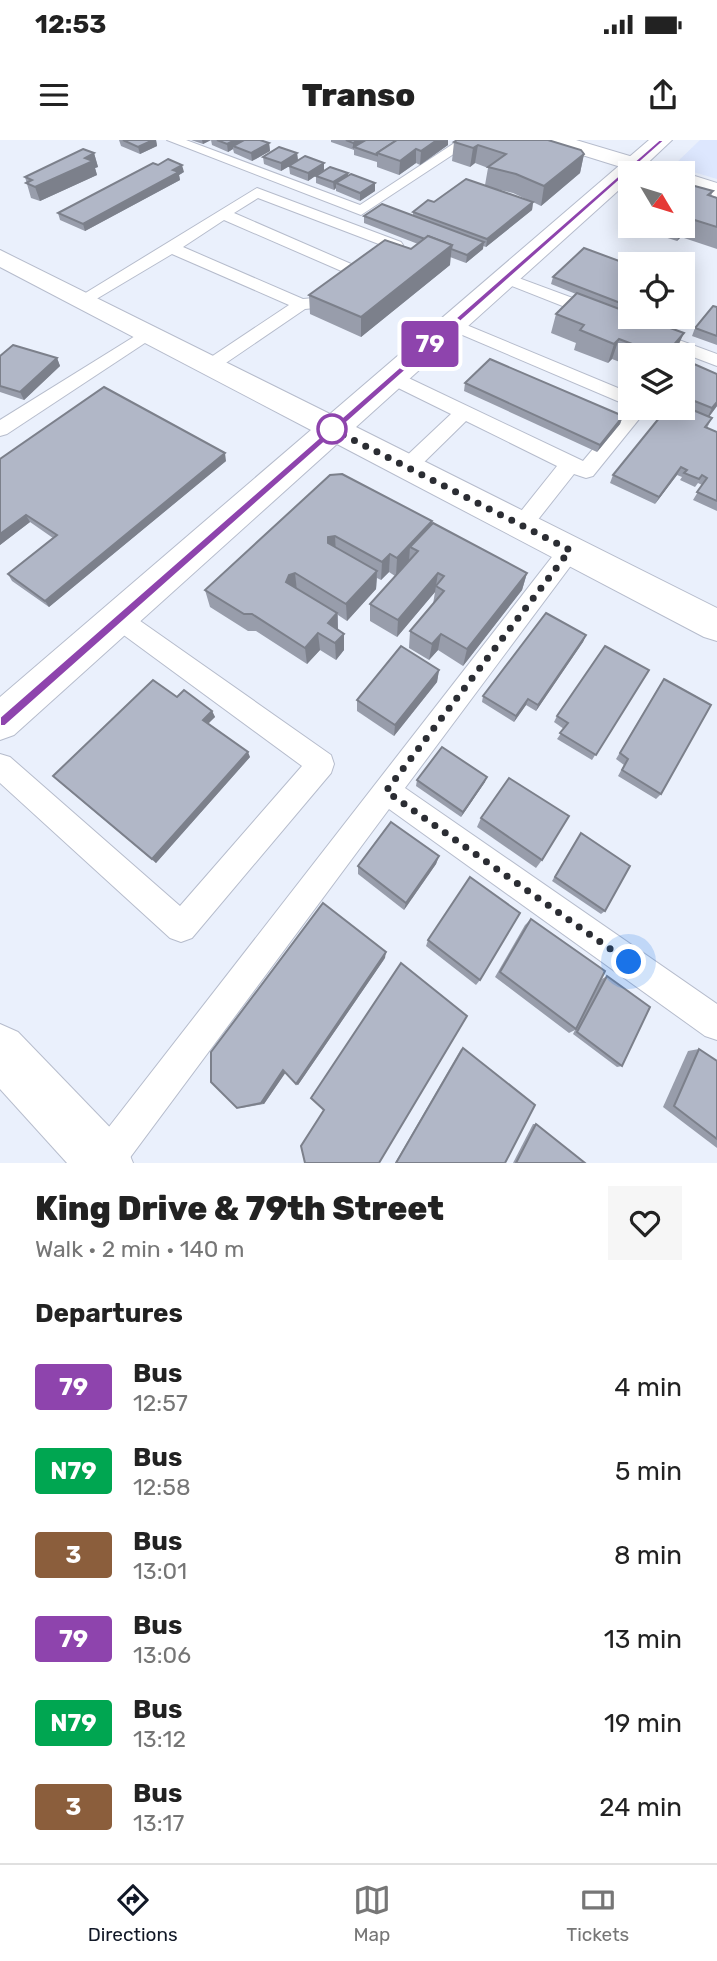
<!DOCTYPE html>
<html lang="en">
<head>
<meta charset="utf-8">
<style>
	body { margin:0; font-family:Rubik,sans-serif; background:#f6f6f6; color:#222; height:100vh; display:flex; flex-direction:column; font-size:26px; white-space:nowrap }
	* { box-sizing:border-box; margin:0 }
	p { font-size:23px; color:#767676 }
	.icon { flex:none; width:38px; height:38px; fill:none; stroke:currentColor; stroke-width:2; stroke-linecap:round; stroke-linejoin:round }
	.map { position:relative; height:1023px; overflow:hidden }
	.drawer { display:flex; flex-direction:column; background:#fff; flex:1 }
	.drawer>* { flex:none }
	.badge { padding:0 14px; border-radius:5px; font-size:24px; line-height:46px }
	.needle { width:46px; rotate:128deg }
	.tools { position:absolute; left:618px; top:21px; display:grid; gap:14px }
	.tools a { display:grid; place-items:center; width:77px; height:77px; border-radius:0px; background:#fff; box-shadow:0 4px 18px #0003; font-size:35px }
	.you { position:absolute; width:35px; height:35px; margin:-18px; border:5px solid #fff; border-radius:50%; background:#1a73e8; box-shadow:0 0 0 10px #1a73e833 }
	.map>.badge { position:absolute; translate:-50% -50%; box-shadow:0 0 0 4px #fff }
	h2 { padding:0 35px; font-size:26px; line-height:63px }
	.round { display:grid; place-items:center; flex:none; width:74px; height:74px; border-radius:0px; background:#f6f6f6 }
	.head { display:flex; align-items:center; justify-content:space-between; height:119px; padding:0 35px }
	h1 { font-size:33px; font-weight:800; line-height:52px }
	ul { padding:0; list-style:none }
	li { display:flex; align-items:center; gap:21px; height:84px; padding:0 35px }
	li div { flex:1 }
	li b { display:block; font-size:26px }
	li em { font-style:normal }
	li .badge { min-width:77px; font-weight:700; text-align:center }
	.status { display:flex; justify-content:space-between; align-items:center; height:49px; padding:0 35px; background:#fff; direction:ltr }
	.status svg { height:19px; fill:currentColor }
	header { display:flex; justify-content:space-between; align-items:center; height:91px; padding:0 35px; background:#fff; font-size:32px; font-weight:800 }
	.dock { display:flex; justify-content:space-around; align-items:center; height:98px; border-top:2px solid #e0e0e0; background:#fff; font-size:19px; color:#767676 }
	.dock a { display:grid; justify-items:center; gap:4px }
	.dock .active { color:#111827 }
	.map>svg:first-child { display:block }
	.built { fill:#dde7fe }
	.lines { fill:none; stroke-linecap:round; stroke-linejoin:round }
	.lane-casing { stroke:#b6bccc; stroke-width:2 }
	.street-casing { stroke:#b6bccc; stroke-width:2 }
	.secondary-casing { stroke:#b6bccc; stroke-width:2 }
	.lane { fill:#fff; fill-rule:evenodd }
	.street { fill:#fff; fill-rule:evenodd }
	.secondary { fill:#fff; fill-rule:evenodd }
	.wall { fill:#989dab; fill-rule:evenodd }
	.shaded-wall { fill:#7c808b }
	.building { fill:#b1b7c7; stroke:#7c808b; stroke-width:2 }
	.line { fill:#8e44ad; stroke:#fff; stroke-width:2 }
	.walk { stroke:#2b2d33; stroke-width:7; stroke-dasharray:0 12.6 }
	.stop-dot { fill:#fff; stroke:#8e44ad; stroke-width:3.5 }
</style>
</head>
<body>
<div class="status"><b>12:53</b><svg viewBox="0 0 49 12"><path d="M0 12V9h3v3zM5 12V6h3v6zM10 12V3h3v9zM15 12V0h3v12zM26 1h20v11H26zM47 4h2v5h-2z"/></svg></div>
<header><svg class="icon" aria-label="menu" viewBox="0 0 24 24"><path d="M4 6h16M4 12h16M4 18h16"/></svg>Transo<svg class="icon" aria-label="share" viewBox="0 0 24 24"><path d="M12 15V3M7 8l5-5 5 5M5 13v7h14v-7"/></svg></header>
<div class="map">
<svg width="717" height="1023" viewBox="0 0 717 1023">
	<rect width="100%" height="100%" fill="#eaf0fc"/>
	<path class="built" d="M700,0h17v39l-44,-13z"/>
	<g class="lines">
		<defs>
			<g id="lane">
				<path d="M167,0h19l174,65 99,-65h16l-114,75z"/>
				<path d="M257,48l144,54 2,3 -20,17h-12l-2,-3 15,-13 -126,-48 -24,15 131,57 2,3 -8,5 -6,-2 -129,-56 -41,27 120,52 11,-1 23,-14 8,5 -21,18 -19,2 -88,60h-12l-3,-4 3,-4 84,-56 -117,-51 -84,50 -6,1 -8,-5z"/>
				<path d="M505,133l100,37 3,4 -3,4h-12l-94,-37 -2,-3z"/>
				<path d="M452,179l178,74v15h18l-55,68 -7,2 -12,-4 -45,57 -8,2 -8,-2 -3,-6 47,-59 -91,-45 -52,51h-14l-3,-5 3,-5 51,-48 -67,-33 -2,-4 2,-4h14l185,88 46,-55 -183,-78 -3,-4 3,-4z"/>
				<path d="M148,188l6,1 3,4 -3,4 -147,97 -7,2v-16z"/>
				<path d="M649,189l68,25v12l-74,-28 -3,-4 3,-4z"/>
				<path d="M570,402l8,2 3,6 -3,6 -173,232 312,216v36l-12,-4 -316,-227 -263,354h-40l5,-13 471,-606z"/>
				<path d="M118,468l8,3 205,144 3,9 -3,9 -139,165 -11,4 -11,-4 -170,-155v-29l10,3 170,149 122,-140 -192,-141 -4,-7 4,-7z"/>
			</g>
			<g id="street">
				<path d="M544,0h32l94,28 3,5h-33l-93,-29z"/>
				<path d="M682,32l35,11v14l-35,-11v-13h-4z"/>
				<path d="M0,884l18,8 107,111 8,20h-66l-67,-74z"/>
			</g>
			<path id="secondary" d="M649,0h23l-35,33h-7v7l-274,247 361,181v33l-13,-4 -367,-193 -323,291 -14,5v-43l311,-267 -311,-163v-17l330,164z"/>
		</defs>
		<use href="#lane" class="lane-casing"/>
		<use href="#street" class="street-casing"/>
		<use href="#secondary" class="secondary-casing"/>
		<use href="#lane" class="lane"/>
		<use href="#street" class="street"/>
		<use href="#secondary" class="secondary"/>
	</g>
	<g class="wall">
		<path d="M119,0h37l1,6 -17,8 -19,-8z"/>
		<path d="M191,0h20l-8,4z"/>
		<path d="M211,0h49l9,3 1,8 -18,10 -18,-8 -1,-4 -5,3 -16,-7z"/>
		<path d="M331,0h117v5l-28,20 -4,-2 -17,12 -22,-8v-5l-23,-7v-5l-23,-8z"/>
		<path d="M454,2l130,12 -4,19 -39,33 -8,-4 -1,8 -46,37 -3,-1v3l-17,14 -16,-6v8l-89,72 -51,-23 -1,-19 102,-46 7,-5 -54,-21v-7l49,-1v-3l21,-10 51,-17 3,-17 -13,-5 -5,4 -18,-6zM496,49l17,4 15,7z"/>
		<path d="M94,13l4,14 -3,1 2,7 -57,26 -9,-3 -6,-21z"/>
		<path d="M297,13l1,8 -17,10 -17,-7 -1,-7z"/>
		<path d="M324,23v7l-16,11 -18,-7 -1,-8z"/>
		<path d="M184,32l-5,3 1,5 -95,51 -25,-11 -2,-7z"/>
		<path d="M316,36l32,1 27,14 -15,10 -24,-10v-3l-2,2 -18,-7z"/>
		<path d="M682,47l31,4 -2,5 6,2v51l-36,-12 -4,4 -22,-7 1,-5 -9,-3h35z"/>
		<path d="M630,54v26l-9,-3 5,-20z"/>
		<path d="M630,125l-8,45 53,43 -1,2h-44v11l-18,-7 -4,4 -34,-13 2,-7 -25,-10 5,-19 20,-20 -25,-10 2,-7z"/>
		<path d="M717,167v38l-25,-9 3,-8z"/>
		<path d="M0,216l57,2 3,8 -36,34 -24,-8z"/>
		<path d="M682,238l35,28 -8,11 3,1 -5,10 10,4v79l-24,-11 9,-15 -4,-2 -3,4 -15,-7 2,-3 -5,-2 -22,29 -45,-21 3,-8 67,-57 4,-5 -14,-5h12z"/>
		<path d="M465,243l158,33 -3,8 -23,28 -133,-61z"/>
		<path d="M0,319l226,2 -177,146 -37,-26 -4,-7 45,-36 -23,-16 -30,23z"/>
		<path d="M330,335l197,98 -5,17 -59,76 -25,-16 -9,10 -20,-12 1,-17 23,-27 2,-12 -38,45 -27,-16v-17l25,-28 -6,-4 -8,8 -4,-2 -1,11 -29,32 -9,-6v15l6,20 -8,10 -16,-10 -13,14 -51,-33h-8l-38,-24 -5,-17z"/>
		<path d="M586,495l-3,7 -47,69 -10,-6 -12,17 -32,-20 1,-6z"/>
		<path d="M439,530l-2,12 -43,54 -37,-25v-11z"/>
		<path d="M649,530l-57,90 -35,-21 7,-10 -10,-7 3,-6z"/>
		<path d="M660,545l1,109 -5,5 -38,-23 6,-11 -8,-6z"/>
		<path d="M177,557l35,14 3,6 -7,6 42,34 -94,106 -98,-82 -5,-5z"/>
		<path d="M417,640l68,2 -24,35 -45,-31z"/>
		<path d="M481,678l61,42 -6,8 -59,-41z"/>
		<path d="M581,693l24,78 -4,3 -49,-33z"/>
		<path d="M439,716l-3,8 -32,46 -46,-36v-8z"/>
		<path d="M531,779l54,92 17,-32 5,-3 15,90 -5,1 -44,-33 2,-4 -6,3 -74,-56 30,-52z"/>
		<path d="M428,800l52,40 -4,5 -50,-39z"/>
		<path d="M385,818l-87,127 -13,-12 -21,31 -23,4h-4z"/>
		<path d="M463,908l42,115h-110l66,-114z"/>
		<path d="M699,909l18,12v87l-54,-41 25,-56z"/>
		<path d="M533,984h3l49,39h-72z"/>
	</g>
	<g class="shaded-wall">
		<path d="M153,0h3l1,6 -17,8 -2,-7z"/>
		<path d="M202,0h9l-8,4z"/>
		<path d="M235,0h8l-10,6v3l-5,3 -1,-8z"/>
		<path d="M358,0h12l-16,7 -1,3v-7z"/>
		<path d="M437,0h11v5l-28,20 1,-14z"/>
		<path d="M269,3l1,8 -18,10 -1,-8z"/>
		<path d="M478,5l-3,18 -5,4 3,-19z"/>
		<path d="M416,9v14l-17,12 1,-14z"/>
		<path d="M94,13l4,14 -3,1 2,7 -57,26 -5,-14z"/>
		<path d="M297,13l1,8 -17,10v-8z"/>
		<path d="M584,14l-4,19 -39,33 3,-20z"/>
		<path d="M324,23v7l-16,11v-8z"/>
		<path d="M182,25l2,7 -5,3 1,5 -95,51 -2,-7z"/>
		<path d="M348,33v8l-12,2v5l-2,2 -1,-8z"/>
		<path d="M375,43v8l-15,10v-8z"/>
		<path d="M533,62l-1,8 -46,37 1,-8z"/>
		<path d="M688,78l-7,19 -4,4 7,-19z"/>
		<path d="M484,102l-1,7 -17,14 1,-8z"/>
		<path d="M452,105l-2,20 -89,72v-20z"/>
		<path d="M630,156v5l-10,10 3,-7z"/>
		<path d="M684,193l-10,22h-9z"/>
		<path d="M619,199l-7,20 -4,4 6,-19z"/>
		<path d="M57,218l3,8 -36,34 -4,-8z"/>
		<path d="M717,262v4l-12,16 7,-14z"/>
		<path d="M623,276l-3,8 -23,28 3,-7z"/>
		<path d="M225,313l1,8 -177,146 -4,-6z"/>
		<path d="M681,327l-4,8 -22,29 4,-7z"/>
		<path d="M26,375l4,7 -30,23v-11z"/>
		<path d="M432,381l-2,18 -20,8 -1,14 -13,15 1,-18z"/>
		<path d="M335,396l1,18 -7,1 -1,-18z"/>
		<path d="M390,414l-1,18 -8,8 1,-18z"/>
		<path d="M377,431l-1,18 -29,32 -1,-17z"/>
		<path d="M295,433l2,18 -11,-9 3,-7z"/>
		<path d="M438,433l-3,19 -38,45 1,-17z"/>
		<path d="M527,433l-5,17 -59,76 4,-17z"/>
		<path d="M337,473l1,17 -10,-7z"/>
		<path d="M318,493l2,17 -13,14 -2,-16z"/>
		<path d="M344,494v16l-8,10 -1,-17z"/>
		<path d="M441,494l-3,16 -9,10 3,-16z"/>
		<path d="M586,495l-3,7 -47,69 2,-6z"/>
		<path d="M439,530l-2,12 -43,54 1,-11z"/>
		<path d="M528,559l-2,6 -12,17 2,-6z"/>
		<path d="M212,571l3,6 -9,9 -3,-6z"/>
		<path d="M248,612l2,5 -94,106 -4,-4z"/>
		<path d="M487,637l-2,5 -24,35 2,-5z"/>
		<path d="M439,716l-3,8 -32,46 2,-7z"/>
		<path d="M386,812l-1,6 -87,127 -2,-1z"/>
		<path d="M283,930l3,2 -22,32 -3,-1z"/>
	</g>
	<g class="building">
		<path d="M123,0h30l-15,7z"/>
		<path d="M217,0h18l-8,4z"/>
		<path d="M244,0h16l9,3 -18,10 -18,-7z"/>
		<path d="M346,0h12l-5,3z"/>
		<path d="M366,0h31l-20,13v2l-23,-8z"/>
		<path d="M397,0h40l-16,11 -5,-2 -16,12 -23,-8z"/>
		<path d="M457,0h91l33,10 3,4 -40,32 -28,-12 -28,-7 18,-13 -28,-9 -5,3 -19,-6z"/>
		<path d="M279,7l18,6 -16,10 -18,-6z"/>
		<path d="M83,9l11,4 -9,5 8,3 -58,26 -9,-4 6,-3 -7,-3z"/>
		<path d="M305,16l19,7 -16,10 -19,-7z"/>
		<path d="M168,19l14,6 -9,5 6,2 -96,52 -25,-11 95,-50 5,2z"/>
		<path d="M330,27l18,6 -15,9 -17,-6z"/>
		<path d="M351,34l24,9 -15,10 -24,-10z"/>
		<path d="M466,39l67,23 -46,37 -74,-27 15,-12 6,2z"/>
		<path d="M691,45l22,6 -5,4 9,3v29l-29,-9 -4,4 -2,-1v-34l6,1z"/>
		<path d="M382,64l102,38 -17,13 -16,-6 1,-4 -24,-9 -3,3 -61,-23z"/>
		<path d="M428,96l24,9 -91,72 -52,-22 76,-55 26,9z"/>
		<path d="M584,108l46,17v31l-7,8 -70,-27z"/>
		<path d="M577,153l53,20v4h10l44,16 -19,22h-4l-42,-16 -5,5 -34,-14 4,-5 -28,-11z"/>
		<path d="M713,166l4,1v29l-22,-8z"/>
		<path d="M13,205l44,13 -37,34 -20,-6v-30z"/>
		<path d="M490,219l133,57 -23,29 -135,-62z"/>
		<path d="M694,224l23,10v28l-5,6 -30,-12v-18z"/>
		<path d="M104,247l121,66 -180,148 -37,-27 49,-39 -31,-20 -26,19v-75z"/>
		<path d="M688,268l24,10 -7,9 12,5v69l-20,-9 10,-14 -5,-3 -3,4 -15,-6 3,-3 -6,-3 -22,30 -46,-22 51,-63 16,6z"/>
		<path d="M342,334l90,47 -35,37 -7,-4 -8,8 -47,-26 -7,1v6l49,28 -31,33 -51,-31 -6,2 -3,7 51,31 -9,10 16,11 -9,9 -17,-10 -13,15 -53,-34h-8l-39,-24 125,-115z"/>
		<path d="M433,383l94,50 -60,76 -26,-15 -9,10 -22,-13 34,-40 -8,-5 8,-10 -6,-3 -40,47 -28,-16 48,-53 -8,-4z"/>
		<path d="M546,473l40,22 -48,70 -10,-6 -12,17 -33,-20z"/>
		<path d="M401,506l38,24 -44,55 -38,-25z"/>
		<path d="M605,506l44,24 -53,85 -36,-22 8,-10 -11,-7z"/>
		<path d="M664,539l47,26 -50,89 -39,-24 6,-11 -8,-6z"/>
		<path d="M153,540l24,17 7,-7 28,21 -9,9 45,32 -96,107 -99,-83z"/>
		<path d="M442,607l45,30 -24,35 -46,-32z"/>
		<path d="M509,638l60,38 -27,44 -61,-42z"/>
		<path d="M391,682l48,34 -33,47 -48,-37z"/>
		<path d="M581,693l49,33 -25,45 -50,-34z"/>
		<path d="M470,737l50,36 -40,67 -52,-40z"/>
		<path d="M323,763l63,49 -90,132 -13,-14 -22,33 -24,5 -26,-26v-30z"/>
		<path d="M531,779l74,52 -29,58 -76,-57z"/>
		<path d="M401,823l66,53 -88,147h-74l-4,-17 23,-36 -13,-12z"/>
		<path d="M607,836l43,31 -28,59 -45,-34z"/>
		<path d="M463,908l72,57 -30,58h-109z"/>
		<path d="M699,909l18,12v78l-43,-33z"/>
		<path d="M536,984l49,39h-69z"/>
	</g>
	<path class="line" d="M659,0h6l-660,586h-5v-9z"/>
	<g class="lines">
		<path class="walk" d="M332,289l238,121 -184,241 243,171"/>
	</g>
	<circle class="stop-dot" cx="332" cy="289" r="14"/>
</svg>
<div class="tools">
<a><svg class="needle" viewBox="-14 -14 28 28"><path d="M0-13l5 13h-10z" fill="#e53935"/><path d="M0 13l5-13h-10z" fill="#767676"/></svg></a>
<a><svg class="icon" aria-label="locate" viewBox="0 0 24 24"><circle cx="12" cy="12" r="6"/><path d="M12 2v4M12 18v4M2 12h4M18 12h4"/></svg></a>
<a><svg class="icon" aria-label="layers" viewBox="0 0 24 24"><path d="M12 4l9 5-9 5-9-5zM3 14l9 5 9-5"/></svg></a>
</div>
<div class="you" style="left:629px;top:822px"></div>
<b class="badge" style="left:430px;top:204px;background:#8e44ad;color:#fff">79</b>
</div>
<section class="drawer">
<div class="head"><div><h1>King Drive &amp; 79th Street</h1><p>Walk · 2 min · 140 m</p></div><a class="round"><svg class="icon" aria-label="heart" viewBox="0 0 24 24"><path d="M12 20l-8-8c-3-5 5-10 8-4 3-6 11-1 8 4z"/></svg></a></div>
<h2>Departures</h2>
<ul>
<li><span class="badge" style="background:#8e44ad;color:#fff">79</span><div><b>Bus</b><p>12:57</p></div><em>4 min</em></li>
<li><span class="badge" style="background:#00a651;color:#fff">N79</span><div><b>Bus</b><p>12:58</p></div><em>5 min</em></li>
<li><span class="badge" style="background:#8b5e3c;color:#fff">3</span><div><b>Bus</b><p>13:01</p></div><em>8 min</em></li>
<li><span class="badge" style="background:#8e44ad;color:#fff">79</span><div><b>Bus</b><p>13:06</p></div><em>13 min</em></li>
<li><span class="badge" style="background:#00a651;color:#fff">N79</span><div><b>Bus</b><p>13:12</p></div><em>19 min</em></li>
<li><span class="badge" style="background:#8b5e3c;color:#fff">3</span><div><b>Bus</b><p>13:17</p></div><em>24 min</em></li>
</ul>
</section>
<nav class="dock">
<a class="active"><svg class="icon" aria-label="directions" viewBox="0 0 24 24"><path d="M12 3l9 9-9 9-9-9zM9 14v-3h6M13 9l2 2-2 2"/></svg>Directions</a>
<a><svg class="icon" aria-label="map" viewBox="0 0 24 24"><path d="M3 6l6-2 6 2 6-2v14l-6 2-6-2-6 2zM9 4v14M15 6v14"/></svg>Map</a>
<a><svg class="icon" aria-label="tickets" viewBox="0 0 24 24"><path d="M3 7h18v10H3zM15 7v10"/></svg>Tickets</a>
</nav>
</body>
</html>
